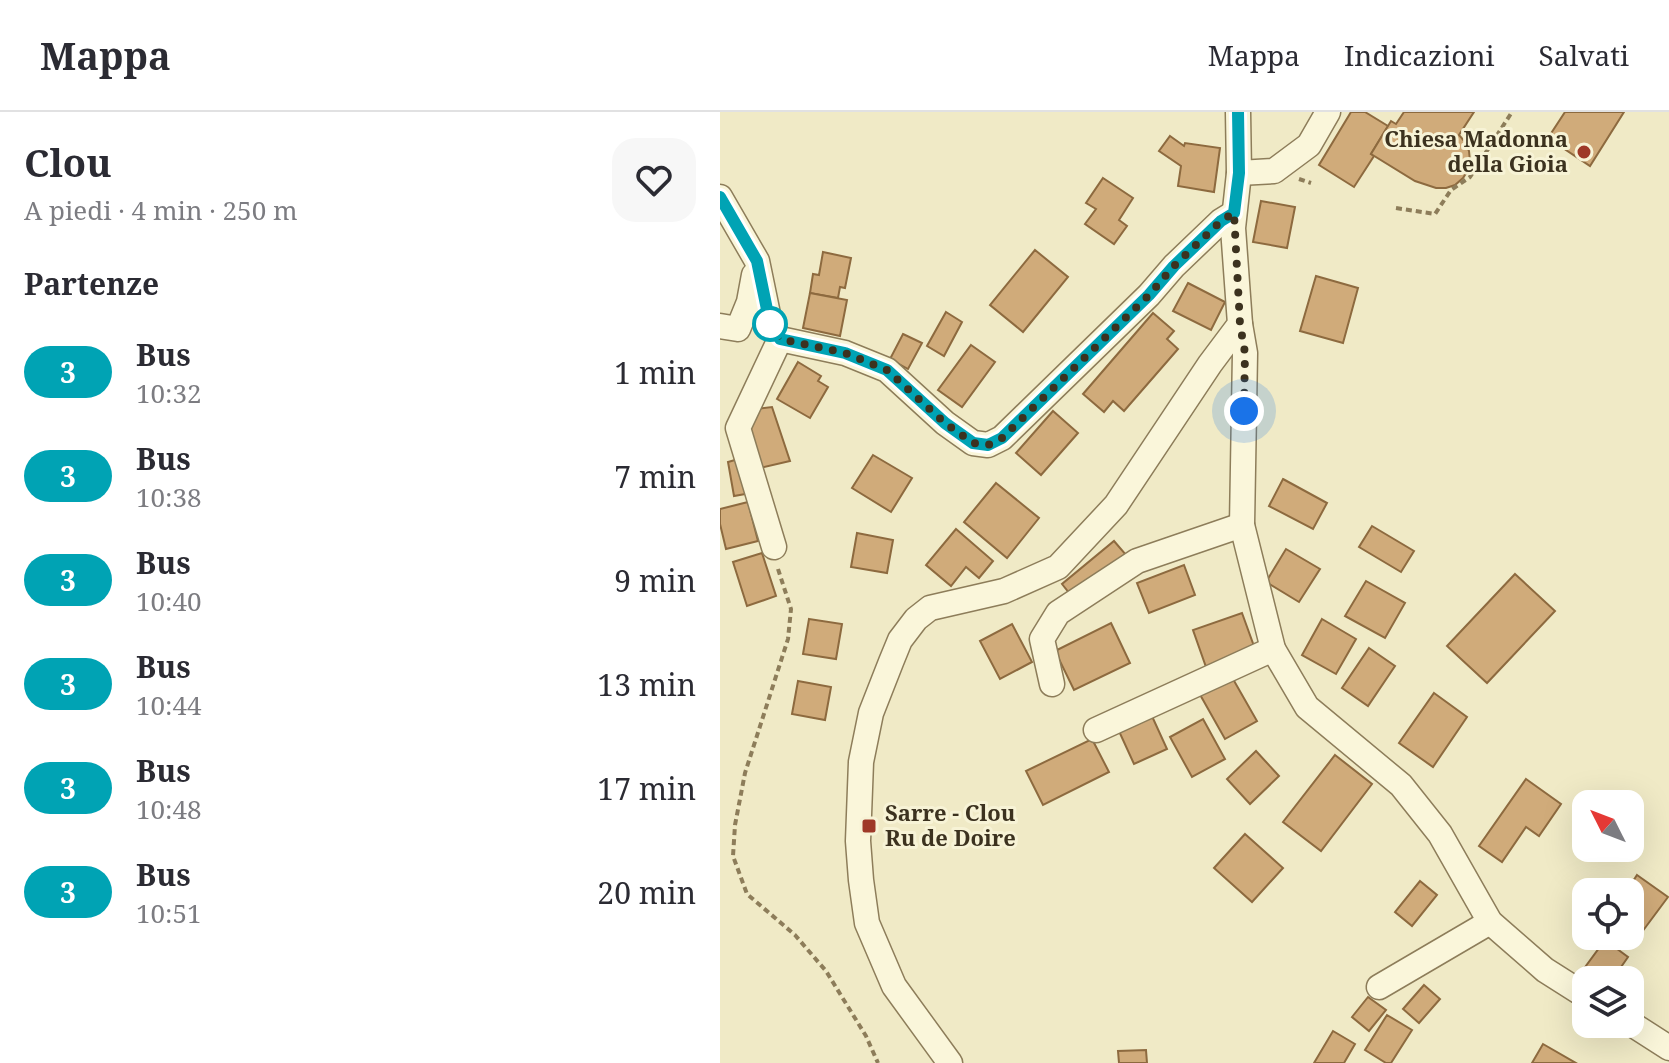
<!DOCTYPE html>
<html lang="it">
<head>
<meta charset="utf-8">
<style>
	body { margin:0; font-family:"Noto Serif",serif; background:#f7f7f7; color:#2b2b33; height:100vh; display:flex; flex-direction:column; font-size:30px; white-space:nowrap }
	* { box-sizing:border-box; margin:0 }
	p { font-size:26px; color:#7c7c81 }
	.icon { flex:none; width:44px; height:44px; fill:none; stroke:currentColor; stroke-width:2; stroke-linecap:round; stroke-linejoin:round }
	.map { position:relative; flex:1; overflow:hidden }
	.drawer { display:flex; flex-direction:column; background:#fff; width:720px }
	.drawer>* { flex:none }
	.badge { padding:0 16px; border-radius:26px; font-size:28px; line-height:52px }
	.needle { width:52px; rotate:312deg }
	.fabs { position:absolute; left:852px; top:678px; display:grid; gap:16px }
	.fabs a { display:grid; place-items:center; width:72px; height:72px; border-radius:16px; background:#fff; box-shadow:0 8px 32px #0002; font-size:40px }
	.you { position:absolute; width:40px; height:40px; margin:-20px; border:6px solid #fff; border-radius:50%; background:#1a73e8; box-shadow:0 0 0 12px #1a73e833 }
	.map>.badge { position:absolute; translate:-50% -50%; box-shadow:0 0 0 4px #fff }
	h2 { padding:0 24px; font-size:30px; line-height:72px }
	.round { display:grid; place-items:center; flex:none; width:84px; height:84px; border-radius:24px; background:#f7f7f7 }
	.summary { display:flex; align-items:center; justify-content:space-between; height:136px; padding:0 24px }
	h1 { font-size:38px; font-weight:700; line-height:60px }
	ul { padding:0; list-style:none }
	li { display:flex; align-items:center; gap:24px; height:104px; padding:0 24px }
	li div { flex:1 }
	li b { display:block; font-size:30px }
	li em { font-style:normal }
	li .badge { min-width:88px; font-weight:700; text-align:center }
	header { display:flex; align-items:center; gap:48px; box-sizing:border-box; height:112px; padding:0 40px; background:#fff; border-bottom:2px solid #e1e1e2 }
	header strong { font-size:38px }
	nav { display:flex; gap:44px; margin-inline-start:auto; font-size:28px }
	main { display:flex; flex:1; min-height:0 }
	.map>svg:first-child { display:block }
	.building { fill:#d0ab7a; stroke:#8d6a3f; stroke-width:2 }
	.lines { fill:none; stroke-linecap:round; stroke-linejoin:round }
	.minor-casing { stroke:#8d7d5a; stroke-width:27 }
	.path { stroke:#8d7d5a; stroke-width:4; stroke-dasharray:6 4; stroke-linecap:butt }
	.minor { stroke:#faf6da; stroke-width:24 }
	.line-casing { stroke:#fff; stroke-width:18 }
	.line { stroke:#00a3b4; stroke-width:12 }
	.walk { stroke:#3c321f; stroke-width:8; stroke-dasharray:0 14.4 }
	.poi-dot { fill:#9e3928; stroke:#f7f3d6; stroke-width:3 }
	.stop-dot { fill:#fff; stroke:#00a3b4; stroke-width:4 }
	.labels { text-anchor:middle; stroke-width:6; stroke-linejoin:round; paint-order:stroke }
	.poi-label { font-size:22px; font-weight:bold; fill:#3c321f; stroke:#f7f3d6; text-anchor:end }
</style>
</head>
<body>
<header>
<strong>Mappa</strong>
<nav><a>Mappa</a><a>Indicazioni</a><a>Salvati</a></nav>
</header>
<main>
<section class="drawer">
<div class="summary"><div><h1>Clou</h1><p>A piedi · 4 min · 250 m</p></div><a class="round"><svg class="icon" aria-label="heart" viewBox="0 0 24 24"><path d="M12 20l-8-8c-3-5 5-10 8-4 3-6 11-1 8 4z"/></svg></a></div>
<h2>Partenze</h2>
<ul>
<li><span class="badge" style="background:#00a3b4;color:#fff">3</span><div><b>Bus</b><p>10:32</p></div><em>1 min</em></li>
<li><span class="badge" style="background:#00a3b4;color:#fff">3</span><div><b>Bus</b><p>10:38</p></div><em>7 min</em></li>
<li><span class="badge" style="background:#00a3b4;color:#fff">3</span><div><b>Bus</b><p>10:40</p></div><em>9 min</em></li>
<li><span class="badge" style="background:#00a3b4;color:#fff">3</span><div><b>Bus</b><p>10:44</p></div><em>13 min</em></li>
<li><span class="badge" style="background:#00a3b4;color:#fff">3</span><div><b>Bus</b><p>10:48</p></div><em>17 min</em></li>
<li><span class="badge" style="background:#00a3b4;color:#fff">3</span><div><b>Bus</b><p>10:51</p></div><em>20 min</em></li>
</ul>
</section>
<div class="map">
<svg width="949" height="951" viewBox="0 0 949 951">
	<rect width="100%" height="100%" fill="#f0eac6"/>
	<g class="building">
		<path d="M631,0h14l23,14 -17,28 3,2 -20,31 -35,-22z"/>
		<path d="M684,0h70l-15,23 6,7 4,9 1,10 -2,9 -5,8 -8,7 -9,3h-10l-21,-7 -44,-27 20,-33 5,3z"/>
		<path d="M845,0h59l-34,54 -42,-28z"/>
		<path d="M450,24l14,10 1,-3 35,5 -6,44 -36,-6 3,-20 -22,-15z"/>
		<path d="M383,66l30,20 -14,22 8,6 -13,18 -29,-20 11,-15 -10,-6z"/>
		<path d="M541,89l34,6 -8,41 -34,-6z"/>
		<path d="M315,138l33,27 -45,55 -33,-27z"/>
		<path d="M103,140l28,6 -6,30 -5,-1 -2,11 -28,-5 3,-19 6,1z"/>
		<path d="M596,164l42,12 -15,55 -43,-12z"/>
		<path d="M468,171l37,19 -14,28 -38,-19z"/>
		<path d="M90,181l37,7 -7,36 -37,-8z"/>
		<path d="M226,200l16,10 -18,34 -17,-10z"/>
		<path d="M433,201l21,18 -7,8 11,10 -54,62 -11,-10 -9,11 -21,-18z"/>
		<path d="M183,222l19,9 -14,26 -18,-10z"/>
		<path d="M251,233l24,17 -33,45 -24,-17z"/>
		<path d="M78,250l23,14 -3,5 10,6 -18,31 -33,-19z"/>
		<path d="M52,295l18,54 -30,7 -12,-42 8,-17z"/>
		<path d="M333,299l25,22 -37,42 -25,-22z"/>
		<path d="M153,343l39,23 -21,34 -39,-24z"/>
		<path d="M22,346l9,35 -17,3 -6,-34z"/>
		<path d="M563,367l44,24 -14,26 -44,-23z"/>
		<path d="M276,371l43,35 -32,40 -43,-36z"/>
		<path d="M28,390l10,39 -32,8 -6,-25v-15z"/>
		<path d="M652,414l42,25 -13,21 -42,-25z"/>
		<path d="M236,417l37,32 -14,17 -13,-11 -15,19 -25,-21z"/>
		<path d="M137,421l36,7 -6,33 -36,-6z"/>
		<path d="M394,429l13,15 -53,43 -12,-15z"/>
		<path d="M566,437l34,20 -21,33 -33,-20z"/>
		<path d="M42,441l14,43 -29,10 -14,-44z"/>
		<path d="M464,453l11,30 -46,18 -12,-30z"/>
		<path d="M795,462l40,37 -68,72 -40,-37z"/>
		<path d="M646,469l39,22 -20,35 -40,-22z"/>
		<path d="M522,501l13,36 -49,18 -13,-37z"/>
		<path d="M89,507l33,5 -6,35 -33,-5z"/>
		<path d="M602,507l34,20 -20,35 -34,-19z"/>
		<path d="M391,511l19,40 -56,27 -19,-39z"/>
		<path d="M292,512l20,38 -32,17 -20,-38z"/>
		<path d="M649,536l26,18 -27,40 -26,-18z"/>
		<path d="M509,560l28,49 -32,18 -27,-48z"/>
		<path d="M78,569l33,6 -6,33 -33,-6z"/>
		<path d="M714,581l33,24 -34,50 -34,-24z"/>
		<path d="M431,602l16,35 -33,15 -16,-35z"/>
		<path d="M483,607l22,40 -33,18 -22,-40z"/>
		<path d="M372,627l17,33 -66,33 -17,-34z"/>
		<path d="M536,639l23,25 -29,28 -23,-25z"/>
		<path d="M615,643l37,29 -51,67 -38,-29z"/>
		<path d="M806,667l35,25 -22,32 -13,-9 -24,35 -23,-16z"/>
		<path d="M525,722l38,34 -31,34 -38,-34z"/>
		<path d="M917,763l31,22 -26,35 -12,-8v-32h-4z"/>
		<path d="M700,769l17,14 -25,31 -17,-14z"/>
		<path d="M885,828l23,17 -16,23h-24l-8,-6z"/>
		<path d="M704,873l16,14 -21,24 -16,-14z"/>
		<path d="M648,885l18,13 -17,21 -17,-14z"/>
		<path d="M667,903l25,15 -21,33h-5l-21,-13z"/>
		<path d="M613,919l22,13 -11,19h-30z"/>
		<path d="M823,932l33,19h-44z"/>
		<path d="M426,938l1,13h-28l-1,-12z"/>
	</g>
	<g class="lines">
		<defs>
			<g id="minor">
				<path d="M519,61l35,-2 35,-26 19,-33"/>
				<path d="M0,85l37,64 13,63 10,15 65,14 42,17 58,53 28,20 15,2 14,-7 147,-143 25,-29 47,-45 13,-8"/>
				<path d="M520,212l5,29 -3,172 31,124 34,58 94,78 39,49 50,88 55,48 41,26"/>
				<path d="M0,214l18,3 11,-27 5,-27"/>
				<path d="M54,435l-36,-119 42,-89"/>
				<path d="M332,572l-10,-45 16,-26 79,-52 105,-36"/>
				<path d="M376,618l177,-81"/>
				<path d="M659,875l111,-65"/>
				<path d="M910,911l39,25"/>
				<path d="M230,951l-56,-77 -27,-63 -6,-43 -3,-39 3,-79 10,-49 20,-51 9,-22 16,-21 14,-11 74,-17 54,-24 58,-62 94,-141 30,-40 -7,-96 6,-55 -1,-61"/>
			</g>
		</defs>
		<use href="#minor" class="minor-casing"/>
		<g class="path">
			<path d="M579,67l12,4"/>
			<path d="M676,96l39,6 16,-24 19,-13 42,-65"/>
			<path d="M58,457l13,40 -3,30 -43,134 -10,52 -2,31 14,38 48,41 31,36 40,65 12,27"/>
		</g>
		<use href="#minor" class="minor"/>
	</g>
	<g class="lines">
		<defs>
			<path id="line" d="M0,85l37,64 13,63 10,15 65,14 42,17 58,53 28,20 15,2 14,-7 147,-143 25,-29 47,-45 13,-8 5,-40 -1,-61"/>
		</defs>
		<use href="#line" class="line-casing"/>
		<use href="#line" class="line"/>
		<path class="walk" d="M50,212l10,15 65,14 42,17 58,53 28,20 15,2 14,-7 147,-143 25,-29 47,-45 13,-8 6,111 5,29 -1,58"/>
	</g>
	<g class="poi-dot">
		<circle cx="864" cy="40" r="8"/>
		<rect x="141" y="706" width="16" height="16" rx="4"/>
	</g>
	<circle class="stop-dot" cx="50" cy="212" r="16"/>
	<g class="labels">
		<g class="poi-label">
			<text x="848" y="35">Chiesa Madonna<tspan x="848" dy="25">della Gioia</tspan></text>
			<text x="165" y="709" text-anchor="start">Sarre - Clou<tspan x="165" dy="25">Ru de Doire</tspan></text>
		</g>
	</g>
</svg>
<div class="fabs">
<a><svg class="needle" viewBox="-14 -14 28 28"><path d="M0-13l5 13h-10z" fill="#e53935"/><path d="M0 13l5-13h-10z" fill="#7c7c81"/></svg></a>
<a><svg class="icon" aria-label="locate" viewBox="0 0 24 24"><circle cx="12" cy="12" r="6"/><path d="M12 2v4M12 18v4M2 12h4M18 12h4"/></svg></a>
<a><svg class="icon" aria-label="layers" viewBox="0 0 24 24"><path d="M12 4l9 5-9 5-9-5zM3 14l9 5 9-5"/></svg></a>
</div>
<div class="you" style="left:524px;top:299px"></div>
</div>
</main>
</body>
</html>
